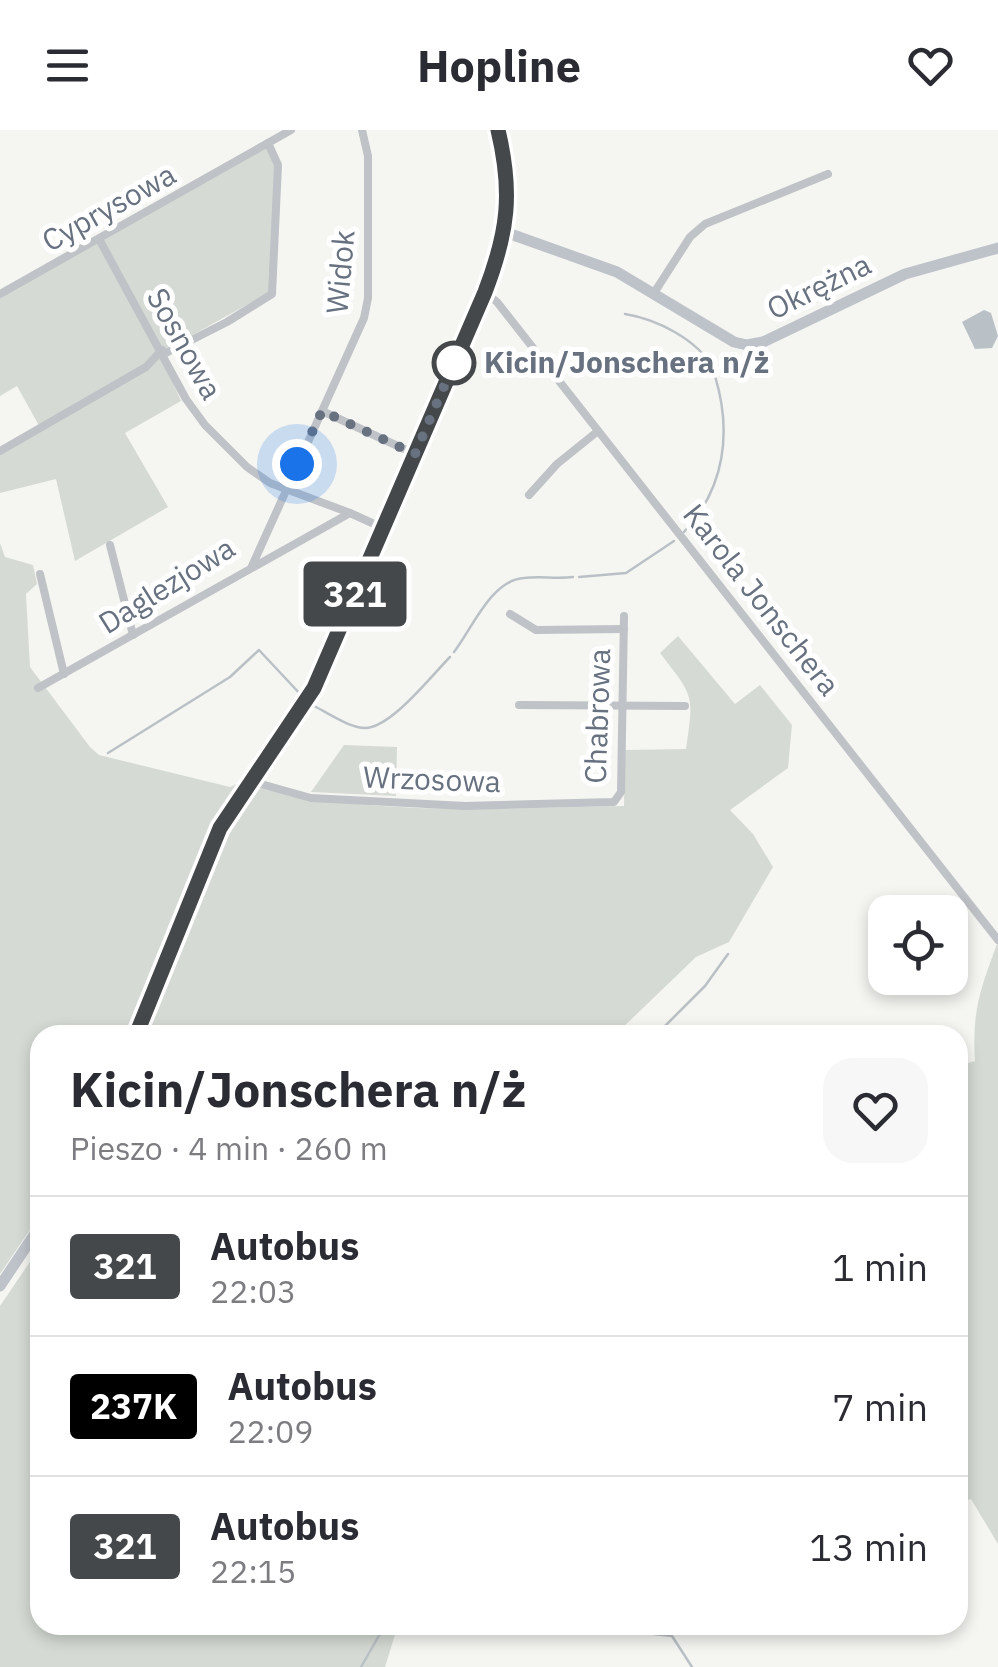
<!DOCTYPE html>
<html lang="pl">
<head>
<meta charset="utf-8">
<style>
	body { margin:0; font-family:"IBM Plex Sans",sans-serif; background:#f7f7f7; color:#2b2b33; height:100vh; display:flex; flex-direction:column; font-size:38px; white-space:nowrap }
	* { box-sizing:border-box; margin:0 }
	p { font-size:32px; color:#7c7c81 }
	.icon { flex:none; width:55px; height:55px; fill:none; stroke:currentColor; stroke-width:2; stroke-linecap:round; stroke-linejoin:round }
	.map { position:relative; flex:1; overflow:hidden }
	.panel { position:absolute; left:30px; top:895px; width:938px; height:610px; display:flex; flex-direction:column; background:#fff; border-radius:30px; box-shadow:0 5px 15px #0003 }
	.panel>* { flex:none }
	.badge { padding:0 20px; border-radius:8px; font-size:35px; line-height:65px }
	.controls { position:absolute; left:868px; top:765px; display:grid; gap:20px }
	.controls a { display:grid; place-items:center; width:100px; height:100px; border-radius:20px; background:#fff; box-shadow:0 5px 15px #0003; font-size:50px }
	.you { position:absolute; width:50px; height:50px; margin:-25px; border:8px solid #fff; border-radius:50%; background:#1a73e8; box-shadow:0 0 0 15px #1a73e833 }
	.map>.badge { position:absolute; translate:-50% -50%; box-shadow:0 0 0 5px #fff }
	.round { display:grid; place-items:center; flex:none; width:105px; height:105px; border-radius:30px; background:#f7f7f7 }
	.head { display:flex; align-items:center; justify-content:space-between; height:170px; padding:0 40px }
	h1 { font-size:48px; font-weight:700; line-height:75px }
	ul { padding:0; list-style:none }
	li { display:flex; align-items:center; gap:30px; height:140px; padding:0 40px; border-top:2px solid #e1e1e2 }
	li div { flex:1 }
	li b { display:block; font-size:38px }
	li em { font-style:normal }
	li .badge { min-width:110px; font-weight:700; text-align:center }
	header { display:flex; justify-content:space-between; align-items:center; height:130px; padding:0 40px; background:#fff; font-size:45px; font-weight:700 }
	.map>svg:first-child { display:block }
	.green { fill:#d5dbd4 }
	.water { fill:#bac1c6 }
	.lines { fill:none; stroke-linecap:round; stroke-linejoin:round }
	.stream { stroke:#bac1c6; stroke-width:2.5 }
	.street { stroke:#bfc2c6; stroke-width:8 }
	.secondary { stroke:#bec3c9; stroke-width:11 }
	.line-casing { stroke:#fff; stroke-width:22 }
	.line { stroke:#45484a; stroke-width:15 }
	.walk { stroke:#677180; stroke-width:10; stroke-dasharray:0 18 }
	.stop-dot { fill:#fff; stroke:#45484a; stroke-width:5 }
	.labels { text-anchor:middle; stroke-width:10; stroke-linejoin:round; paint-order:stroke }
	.street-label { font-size:30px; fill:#677180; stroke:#fff }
	.stop-label { font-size:30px; font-weight:bold; fill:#677180; stroke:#fff; text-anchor:start }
</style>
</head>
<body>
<header><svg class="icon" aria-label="menu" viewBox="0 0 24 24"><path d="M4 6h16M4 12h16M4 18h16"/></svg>Hopline<svg class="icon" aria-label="heart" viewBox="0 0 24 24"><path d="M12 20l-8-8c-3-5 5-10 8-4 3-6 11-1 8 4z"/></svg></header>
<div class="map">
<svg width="998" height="1537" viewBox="0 0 998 1537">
	<rect width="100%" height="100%" fill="#f5f5f2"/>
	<g class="green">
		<path d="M267,17l8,16 -5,129 -110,61 21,48 -56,32 43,74 -93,54 -19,-82 -56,14v-38l42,-24 -25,-45 -17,10v-99z"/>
		<path d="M0,413l5,14 28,8 4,19 -11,10 4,73 60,80 9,8 131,32 11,-5 36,-47 -59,89 -88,211h-90v180l-40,59z"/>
		<path d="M678,506l57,68 25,-19 32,40 -4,43 -58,42 23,24 20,33 -44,75 -33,15 -81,78h-468l77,-194 32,-54c119,30 247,21 368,19l1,-56 61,-1c8,-55 8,-52 -26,-96z"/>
		<path d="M344,615l53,2 -1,49 -85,-4z"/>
		<path d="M997,814l1,1v599l-27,-45 -13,4v-437l17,-5c-3,-50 5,-71 22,-117z"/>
		<path d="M40,1117v378h358l-13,42h-385v-361z"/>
	</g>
	<path class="water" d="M984,180l7,3 7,23 -6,12 -17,1 -13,-27z"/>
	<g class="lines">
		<g class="stream">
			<path d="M625,184c31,5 72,25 88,54"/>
			<path d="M684,402c41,-44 48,-100 31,-156"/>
			<path d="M579,447l47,-4 48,-32"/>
			<path d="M454,522c18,-23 37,-72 70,-74 16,-2 32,1 49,-1"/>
			<path d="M314,576c14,7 36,22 51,22 26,0 67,-53 85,-71"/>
			<path d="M108,623l122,-76 29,-27 43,46"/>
			<path d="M656,905l49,-49 23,-32"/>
			<path d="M602,1498l70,8 20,31"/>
			<path d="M361,1537l24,-42"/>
		</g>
		<g class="street">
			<path d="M99,109l87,160 19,26 42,42 23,16 80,30"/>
			<path d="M485,162l12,10 501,638"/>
			<path d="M654,163l36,-56 15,-13 123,-50"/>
			<path d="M0,164l291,-164"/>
			<path d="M164,224l63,-32 45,-28 6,-129 -10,-22"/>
			<path d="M322,281l93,43"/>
			<path d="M0,321l146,-84 16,-17"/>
			<path d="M529,365l28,-31 41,-33"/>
			<path d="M110,415l23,90"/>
			<path d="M252,436l112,-248 4,-20v-142l-6,-26"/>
			<path d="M40,444l24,100"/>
			<path d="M510,484l26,16 88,-1"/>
			<path d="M38,558l312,-175 33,15"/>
			<path d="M519,575l166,1"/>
			<path d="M250,651l61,17 154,8 149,-4 7,-10 3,-176"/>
		</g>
		<g class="secondary">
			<path d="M505,102l112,40 117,70 13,3 16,-3 142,-68 93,-26"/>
			<path d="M136,905l84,-208 94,-139 171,-396c23,-60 28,-99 13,-162"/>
			<path d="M0,1156l40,-60"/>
		</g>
	</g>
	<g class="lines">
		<defs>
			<path id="line" d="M136,905l84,-207 94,-140 171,-396c23,-60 28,-99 13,-162"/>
		</defs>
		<use href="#line" class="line-casing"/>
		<use href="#line" class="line"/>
		<path class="walk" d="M297,334l25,-53 93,43 39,-91"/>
	</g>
	<circle class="stop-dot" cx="454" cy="233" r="20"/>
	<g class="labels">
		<g class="street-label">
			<text transform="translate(109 78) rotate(-29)" y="10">Cyprysowa</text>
			<text transform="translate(341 142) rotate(-85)" y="10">Widok</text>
			<text transform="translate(819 157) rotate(-26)" y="10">Okrężna</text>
			<text transform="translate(184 214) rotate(61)" y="10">Sosnowa</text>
			<text transform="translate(167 456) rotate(-32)" y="10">Daglezjowa</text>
			<text transform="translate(761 470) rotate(52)" y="10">Karola Jonschera</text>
			<text transform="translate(598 586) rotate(-88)" y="10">Chabrowa</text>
			<text transform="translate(432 650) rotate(2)" y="10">Wrzosowa</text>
		</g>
		<g class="stop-label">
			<text x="484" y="243">Kicin/Jonschera n/ż</text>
		</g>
	</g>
</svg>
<div class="controls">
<a><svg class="icon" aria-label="locate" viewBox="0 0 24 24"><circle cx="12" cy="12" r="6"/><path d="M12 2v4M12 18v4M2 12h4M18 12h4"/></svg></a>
</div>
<div class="you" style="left:297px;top:334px"></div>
<b class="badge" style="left:355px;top:464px;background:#45484a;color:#fff">321</b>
<section class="panel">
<div class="head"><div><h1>Kicin/Jonschera n/ż</h1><p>Pieszo · 4 min · 260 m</p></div><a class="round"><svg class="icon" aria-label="heart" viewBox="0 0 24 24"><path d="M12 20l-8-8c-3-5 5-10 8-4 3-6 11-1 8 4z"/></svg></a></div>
<ul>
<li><span class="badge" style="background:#45484a;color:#fff">321</span><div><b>Autobus</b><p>22:03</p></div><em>1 min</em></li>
<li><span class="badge" style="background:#000;color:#fff">237K</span><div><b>Autobus</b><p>22:09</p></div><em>7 min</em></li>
<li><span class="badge" style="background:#45484a;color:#fff">321</span><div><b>Autobus</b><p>22:15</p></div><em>13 min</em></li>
</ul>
</section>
</div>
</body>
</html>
